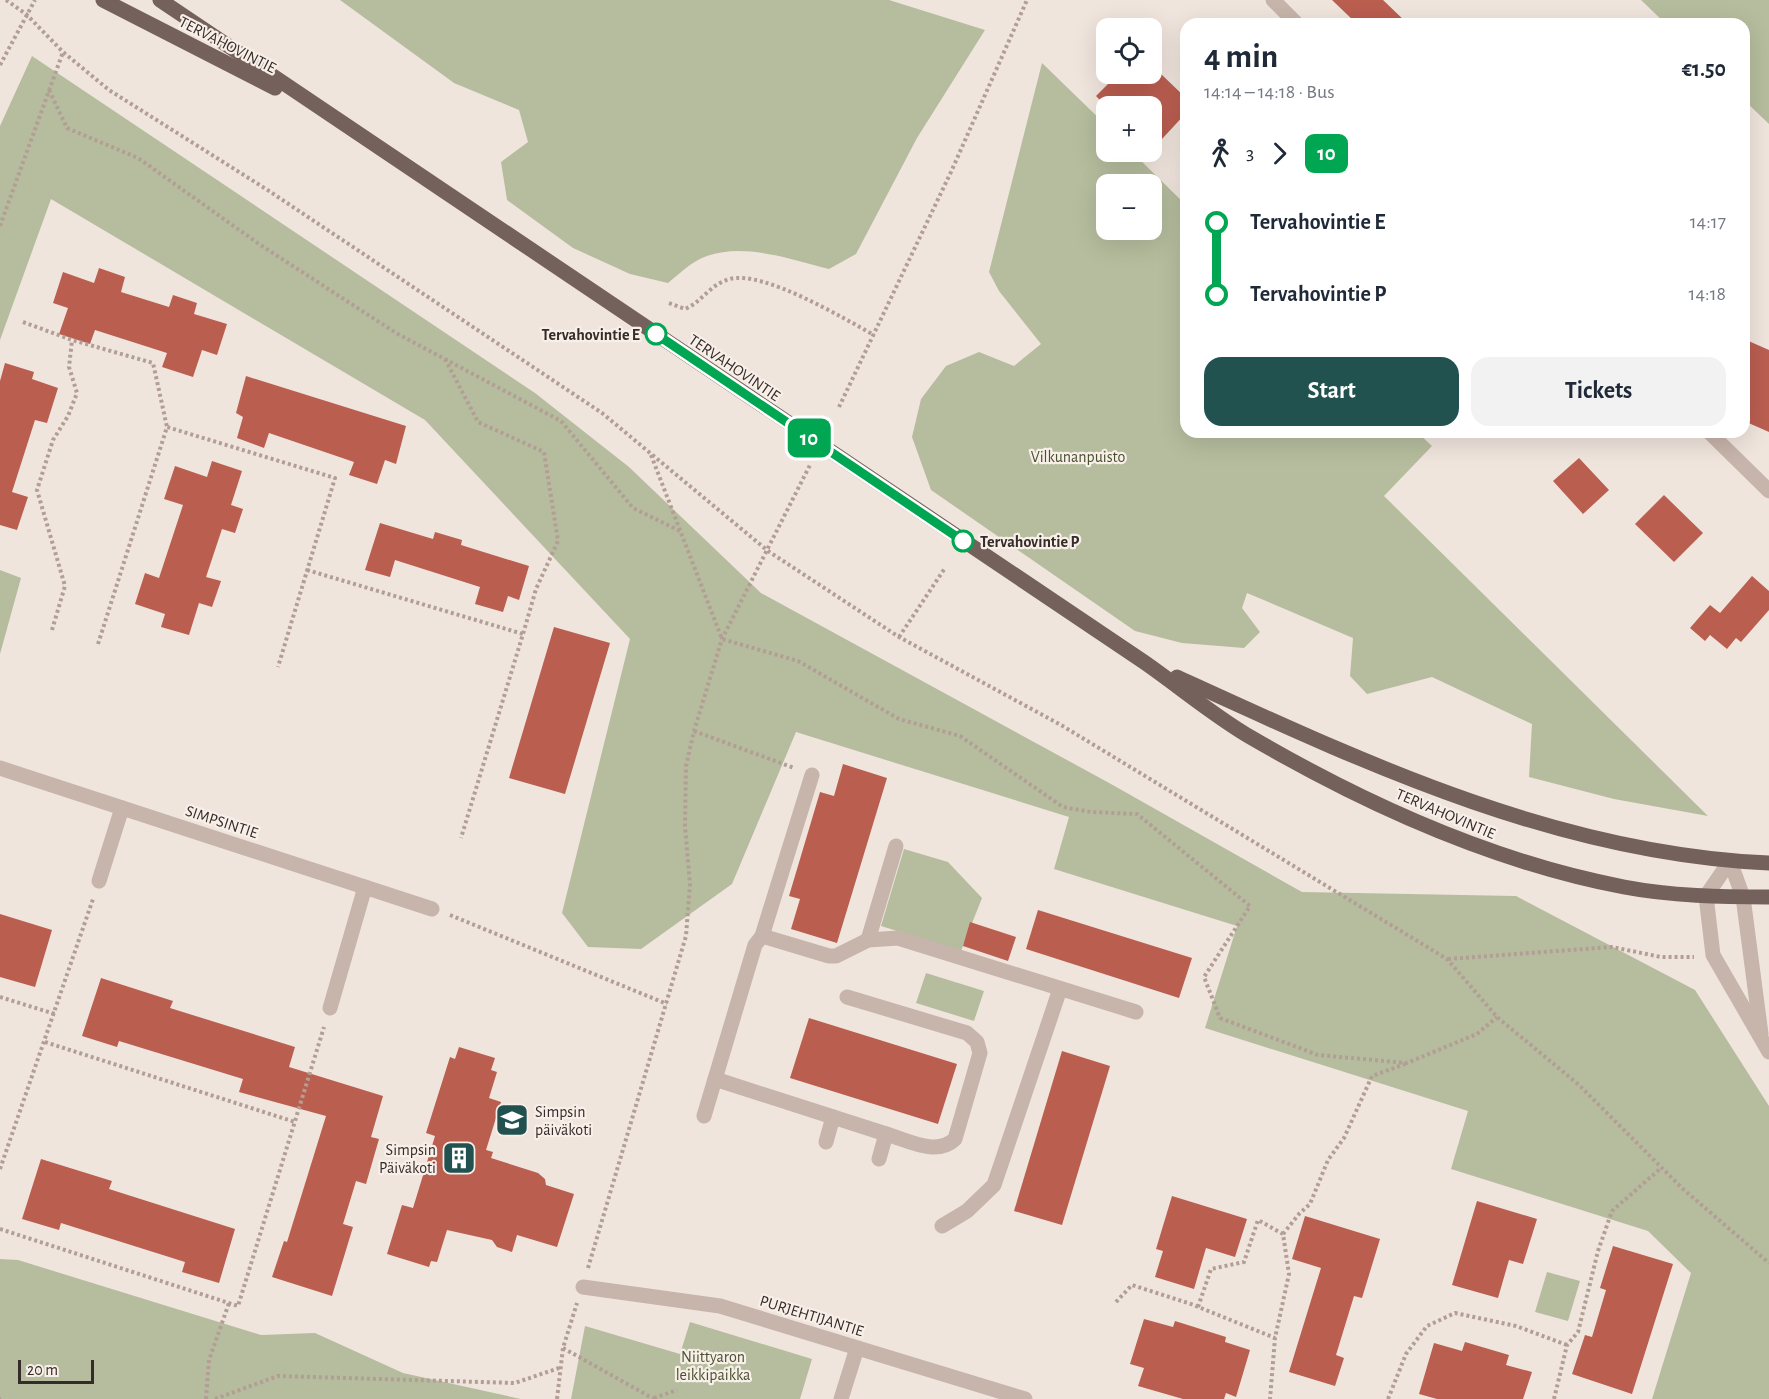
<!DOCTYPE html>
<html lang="en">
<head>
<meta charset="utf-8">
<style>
	body { margin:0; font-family:"Alegreya Sans",sans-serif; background:#f2f2f3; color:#1f2937; height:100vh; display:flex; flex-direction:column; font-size:22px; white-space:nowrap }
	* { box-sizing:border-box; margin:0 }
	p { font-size:20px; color:#747a83 }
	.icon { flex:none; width:33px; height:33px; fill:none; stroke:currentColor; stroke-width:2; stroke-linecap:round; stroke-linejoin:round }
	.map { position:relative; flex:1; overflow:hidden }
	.details { position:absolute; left:1180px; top:18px; width:570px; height:420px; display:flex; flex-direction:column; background:#fff; border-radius:18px; box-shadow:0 6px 24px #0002 }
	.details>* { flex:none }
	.badge { padding:0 12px; border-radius:9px; font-size:21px; line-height:39px }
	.buttons { position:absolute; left:1096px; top:18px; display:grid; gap:12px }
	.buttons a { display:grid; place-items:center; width:66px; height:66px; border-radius:12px; background:#fff; box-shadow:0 6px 24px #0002; font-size:30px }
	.scale { position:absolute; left:18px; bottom:15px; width:76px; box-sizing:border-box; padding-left:6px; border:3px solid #352b29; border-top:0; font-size:16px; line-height:21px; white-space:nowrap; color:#352b29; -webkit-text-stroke:4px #f8efe9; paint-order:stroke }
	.map>.badge { position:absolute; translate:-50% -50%; box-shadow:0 0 0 3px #fff }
	.legs { display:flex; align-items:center; gap:9px; height:66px; padding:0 24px; font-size:20px }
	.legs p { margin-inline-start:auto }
	.headline { display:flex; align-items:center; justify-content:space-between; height:102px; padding:0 24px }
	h1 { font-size:33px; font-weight:600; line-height:45px }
	.primary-button { display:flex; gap:12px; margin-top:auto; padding:12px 24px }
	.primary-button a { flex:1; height:69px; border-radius:18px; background:#225250; color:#fff; font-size:24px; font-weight:600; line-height:69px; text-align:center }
	.primary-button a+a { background:#f2f2f3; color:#1f2937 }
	ul { padding:0 24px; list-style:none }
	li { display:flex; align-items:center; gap:21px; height:72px; font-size:22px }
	li i { display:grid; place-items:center; width:9px; height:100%; margin:0 8px; background:currentColor }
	li i::after { content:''; width:15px; height:15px; margin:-8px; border:4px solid; border-radius:50%; background:#fff }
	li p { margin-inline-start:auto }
	li:first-child i { background:linear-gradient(#0000 50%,currentColor 0) }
	li:last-child i { background:linear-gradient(currentColor 50%,#0000 0) }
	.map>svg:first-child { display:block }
	.green { fill:#b6bd9e; fill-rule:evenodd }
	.building { fill:#ba5e50 }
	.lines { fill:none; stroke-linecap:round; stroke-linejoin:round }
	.path { stroke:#b29e94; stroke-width:4; stroke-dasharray:3 3; stroke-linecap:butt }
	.minor { stroke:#c7b4aa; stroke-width:15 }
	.major { stroke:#75615b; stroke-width:15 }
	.line-1-casing { stroke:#fff; stroke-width:14 }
	.line-1 { stroke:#00a651; stroke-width:9 }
	.stop-1-dot { fill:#fff; stroke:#00a651; stroke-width:3 }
	.labels { text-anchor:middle; stroke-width:4.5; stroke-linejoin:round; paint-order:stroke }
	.street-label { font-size:16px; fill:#352b29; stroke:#f8efe9 }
	.stop-label { font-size:16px; font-weight:bold; fill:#352b29; stroke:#f8efe9; text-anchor:end }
	.park-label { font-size:16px; fill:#48512f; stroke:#f8efe9 }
	.poi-label { font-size:16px; fill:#352b29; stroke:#f8efe9; text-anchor:start }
</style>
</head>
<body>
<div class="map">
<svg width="1769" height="1399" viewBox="0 0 1769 1399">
	<rect width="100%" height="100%" fill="#f0e5dd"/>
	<g class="green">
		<path d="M340,0h549l96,30 -68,108 -61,116 -27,15c-40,-10 -88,-28 -127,-11 -12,5 -24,17 -34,25l-38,-9 -57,-26 -66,-48 -6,-38 27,-20 -9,-32 -65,-27z"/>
		<path d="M1641,0h128v124l-24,-23 -1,-77h-78z"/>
		<path d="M32,56l503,337 94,74 132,126 350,191 191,108 214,4 179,94 74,116v293h-117l39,-126 -43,-42 -197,-62 17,-58 -263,-83 32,-102 -183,-57 15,-52 -273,-85 -64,152 -91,65 -53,-2 -26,-34 68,-274 -205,-219 -374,-221 -51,141v-214z"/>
		<path d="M1042,63l65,63v26h25l54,53v227h231l15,14 -48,50 324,320 -94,-17 -85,-22 3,-53 -100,-47 -65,17 -17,-18 3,-38 -106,-45 -5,15 18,24 -16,16 -62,-5 -47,-12 -204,-141 -19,-53 9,-38 25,-33 33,-14 35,14 27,-22 -42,-53 -10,-19zM1107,184h45v46h-45z"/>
		<path d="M0,570l21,8 -21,76z"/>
		<path d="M904,849l44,13 34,36 -21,53 -80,-25z"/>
		<path d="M926,973l58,18 -10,30 -58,-18z"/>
		<path d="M0,1259l18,1 243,75 54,-2 88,40 118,26h-521z"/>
		<path d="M1547,1272l33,9 -12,40 -33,-9z"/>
		<path d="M690,1322l122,37 -12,40h-229l14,-73 95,28z"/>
	</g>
	<g class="building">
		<path d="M1332,0h51l25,24h-51z"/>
		<path d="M1118,74h43l25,24v15l-24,26 -10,-9v-24l-45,1 -11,-11z"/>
		<path d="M99,268l26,9 -4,15 48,15 4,-12 24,8 -3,11 33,10 -10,31 -15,-5 -9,27 -31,-10 5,-14 -72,-23 -5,14 -31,-10 9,-26 -15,-5 10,-31 31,11z"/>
		<path d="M1744,339l25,11v82l-25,-11z"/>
		<path d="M5,363l29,9 -2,7 26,9 -11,35 -12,-3 -23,72 16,5 -11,33 -17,-5v-144z"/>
		<path d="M246,376l160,50 -10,38 -11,-4 -8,24 -28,-9 5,-13 -85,-29 -5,15 -27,-10 6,-21 -7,-4z"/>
		<path d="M1579,458l30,32 -26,24 -30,-33z"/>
		<path d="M212,461l30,10 -11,34 12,4 -8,24 -13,-4 -16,48 15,4 -9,26 -13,-4 -10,32 -28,-8 4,-13 -30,-10 10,-31 14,5 24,-73 -19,-6 11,-33 32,11z"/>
		<path d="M1664,495l39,38 -29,29 -39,-38z"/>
		<path d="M380,523l53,16 2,-7 27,8 -1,5 68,21 -10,34 -11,-4 -5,16 -28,-8 5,-17 -85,-27 -5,17 -25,-7z"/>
		<path d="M1752,576l17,15v19l-28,32 -5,-4 -9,11 -17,-14 -5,6 -15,-13 20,-23 10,8z"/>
		<path d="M554,627l56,16 -45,151 -56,-16z"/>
		<path d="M843,764l44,14 -50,165 -46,-14 9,-30 -11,-3 31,-104 14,4z"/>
		<path d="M1038,910l154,48 -13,40 -153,-49z"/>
		<path d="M0,914l52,16 -17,57 -35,-10z"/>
		<path d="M970,922l46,15 -8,24 -45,-15z"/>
		<path d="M101,978l72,23 -3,7 125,39 -6,20 94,29 -12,41 8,2 -13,45 -10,-3 -13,43 10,3 -21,69 -60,-19 12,-36 3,1 39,-126 -87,-24 4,-13 -124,-38 -2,6 -35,-11z"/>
		<path d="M809,1018l148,46 -19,60 -148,-46z"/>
		<path d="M459,1047l36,11 -4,12 6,2 -8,26 12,4 -15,48 7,2 -2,6 47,15 7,6 1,6 28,9 -17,53 -40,-12 -5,17 -15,-5 -5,-7 -45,-10 -10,32 -6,-1 -2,6 -42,-13 15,-49 11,3 22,-72 -9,-3 24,-76 5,2z"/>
		<path d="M1062,1051l48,15 -48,159 -48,-14z"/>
		<path d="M41,1159l71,22 -3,8 126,40 -16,54 -37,-11 3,-10 -124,-39 -2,7 -37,-11z"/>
		<path d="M1172,1196l75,23 -12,38 -29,-9 -12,41 -39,-12 8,-26 -7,-2z"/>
		<path d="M1477,1201l60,18 -14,45 -14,-4 -11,38 -46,-13z"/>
		<path d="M1305,1216l75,23 -18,59 -8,-2 -18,59 8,3 -9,28 -46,-14 32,-104 -29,-9z"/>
		<path d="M1613,1246l60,18 -41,130 -60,-20 13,-39 7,2 14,-47 -6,-2z"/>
		<path d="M1144,1319l29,8 2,-6 51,16 -1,5 25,8 -14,47 -10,-4 -2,6h-41l-45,-13 6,-18 -14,-4z"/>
		<path d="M1465,1342l44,13 -3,10 26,7 -9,27h-86l-18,-5 15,-51 28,8z"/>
	</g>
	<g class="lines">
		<g class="path">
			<path d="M6,0l20,14 37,38 46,38 157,99 336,224 166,138 131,86 162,88 386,234 50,58 82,68 104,104 86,74"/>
			<path d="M0,65l35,-65"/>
			<path d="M49,90l18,38 71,30 121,86 137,89 165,88 72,87 49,24"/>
			<path d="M0,226l63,-174"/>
			<path d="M669,303l16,6c17,-7 25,-25 45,-30 33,-9 113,39 144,56"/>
			<path d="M23,322l49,18 81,23 14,64"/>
			<path d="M445,359l33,63 66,30 14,89 -22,48 -13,45"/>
			<path d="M839,407l112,-235 76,-172"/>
			<path d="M651,455l71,184 76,22 101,58 61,17 103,71 28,5 46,2 113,92 -46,71 16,41 98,37 89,8 70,-29 20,-17"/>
			<path d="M307,570l216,64 -62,204"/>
			<path d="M52,630l13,-44 -28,-96 16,-50 15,-24 9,-23 -8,-26 3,-27"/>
			<path d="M899,637l46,-69"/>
			<path d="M98,644l69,-217 168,51 -57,189"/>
			<path d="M694,731l100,37"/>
			<path d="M450,915l217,89"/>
			<path d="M1448,959l164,-12 49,10h33"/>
			<path d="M0,997l55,17"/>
			<path d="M45,1042l250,80"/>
			<path d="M0,1169l93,-270"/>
			<path d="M0,1229l238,77 86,-279"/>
			<path d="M1283,1234l16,-20 11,-10 18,-44 16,-22 28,-62 33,-12"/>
			<path d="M588,1268l98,-332 4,-52 -5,-58 1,-60 8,-35 28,-92 88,-174"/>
			<path d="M1116,1302l16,-17 59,19 84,34"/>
			<path d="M1198,1307l13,-38 33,-7 14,-42 25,14 6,40 -14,64 -5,61"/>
			<path d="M563,1348l91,51"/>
			<path d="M654,1398l23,-8"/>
			<path d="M0,1399h1"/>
			<path d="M206,1399l3,-39 20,-57"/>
			<path d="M215,1399l63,-23 237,7 44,-15"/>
			<path d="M557,1399l6,-51 14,-45"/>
			<path d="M1388,1399l18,-45 21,-28 28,-13 61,13 51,19"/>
			<path d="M1554,1399l13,-54 11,-13 20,-81 14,-40 49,-43"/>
		</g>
		<g class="minor">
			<path d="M1273,0l24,24"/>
			<path d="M1709,432l60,59"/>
			<path d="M0,768l432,141"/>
			<path d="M1730,861l-24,35 7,59 56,97"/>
			<path d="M1730,861l13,36 18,137"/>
			<path d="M99,881l23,-73"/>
			<path d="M762,936l67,20h7l32,-16 30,-2 238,74"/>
			<path d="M868,940l28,-94"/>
			<path d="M847,997l120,36 10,9 3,11 -25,86c-19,18 -47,1 -69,-5"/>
			<path d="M330,1008l35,-121"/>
			<path d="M715,1079l171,55 -7,25"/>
			<path d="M704,1116l51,-171 7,-9 50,-161"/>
			<path d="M826,1142l7,-25"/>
			<path d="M942,1226l25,-15 27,-26 66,-196"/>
			<path d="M583,1287l137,19 305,93"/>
			<path d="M841,1399l16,-51"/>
		</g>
		<g class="major">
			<path d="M103,0l172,88"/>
			<path d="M160,0l984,662c36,25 70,54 108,76 115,67 241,124 372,149 47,9 98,10 145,10"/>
			<path d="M1177,677c188,86 381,177 592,186"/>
		</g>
	</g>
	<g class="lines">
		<defs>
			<path id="line-1" d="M656,334l307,207"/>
		</defs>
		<use href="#line-1" class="line-1-casing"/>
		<use href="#line-1" class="line-1"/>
	</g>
	<defs>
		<symbol id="school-square" viewBox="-11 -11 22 22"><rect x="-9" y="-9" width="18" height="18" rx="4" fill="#225250" stroke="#f8efe9"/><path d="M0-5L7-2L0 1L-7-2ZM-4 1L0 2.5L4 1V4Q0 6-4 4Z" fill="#fff"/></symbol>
		<symbol id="building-square" viewBox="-11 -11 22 22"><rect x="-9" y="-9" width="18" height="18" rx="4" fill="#225250" stroke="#f8efe9"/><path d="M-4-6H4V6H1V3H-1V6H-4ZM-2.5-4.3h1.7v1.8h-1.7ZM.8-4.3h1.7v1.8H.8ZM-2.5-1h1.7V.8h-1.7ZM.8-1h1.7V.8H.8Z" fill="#fff"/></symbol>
	</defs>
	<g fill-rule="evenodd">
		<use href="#school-square" x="493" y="1101" width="38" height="38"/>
		<use href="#building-square" x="440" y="1139" width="38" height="38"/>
	</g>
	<g class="stop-1-dot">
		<circle cx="656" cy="334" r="10"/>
		<circle cx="963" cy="541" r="10"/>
	</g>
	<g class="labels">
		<g class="street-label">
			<text transform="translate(228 44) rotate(27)" y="6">TERVAHOVINTIE</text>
			<text transform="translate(735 367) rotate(34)" y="6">TERVAHOVINTIE</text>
			<text transform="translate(1446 813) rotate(23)" y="6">TERVAHOVINTIE</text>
			<text transform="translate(222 821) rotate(18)" y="6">SIMPSINTIE</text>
			<text transform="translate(812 1315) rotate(17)" y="6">PURJEHTIJANTIE</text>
		</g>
		<g class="stop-label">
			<text x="640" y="340">Tervahovintie E</text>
			<text x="980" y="547" text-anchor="start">Tervahovintie P</text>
		</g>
		<g class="park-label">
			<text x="1078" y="462">Vilkunanpuisto</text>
			<text x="713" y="1362">Niittyaron<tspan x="713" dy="18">leikkipaikka</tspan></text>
		</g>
		<g class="poi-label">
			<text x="535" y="1117">Simpsin<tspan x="535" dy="18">päiväkoti</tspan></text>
			<text x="436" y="1155" text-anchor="end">Simpsin<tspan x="436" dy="18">Päiväkoti</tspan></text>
		</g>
	</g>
</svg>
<div class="buttons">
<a><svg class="icon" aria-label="locate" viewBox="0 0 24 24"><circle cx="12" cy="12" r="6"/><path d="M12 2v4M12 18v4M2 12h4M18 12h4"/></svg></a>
<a>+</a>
<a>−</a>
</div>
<div class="scale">20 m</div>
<b class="badge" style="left:809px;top:438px;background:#00a651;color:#fff">10</b>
<section class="details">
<div class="headline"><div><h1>4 min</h1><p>14:14 – 14:18 · Bus</p></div><b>€1.50</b></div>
<div class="legs"><svg class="icon" aria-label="walk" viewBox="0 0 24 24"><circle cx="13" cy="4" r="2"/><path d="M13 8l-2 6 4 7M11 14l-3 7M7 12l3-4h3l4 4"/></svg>3<svg class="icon" aria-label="forward" viewBox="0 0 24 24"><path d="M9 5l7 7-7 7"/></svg><b class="badge" style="background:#00a651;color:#fff">10</b></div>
<ul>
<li><i style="color:#00a651"></i><b>Tervahovintie E</b><p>14:17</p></li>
<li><i style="color:#00a651"></i><b>Tervahovintie P</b><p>14:18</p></li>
</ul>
<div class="primary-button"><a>Start</a><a>Tickets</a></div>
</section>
</div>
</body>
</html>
